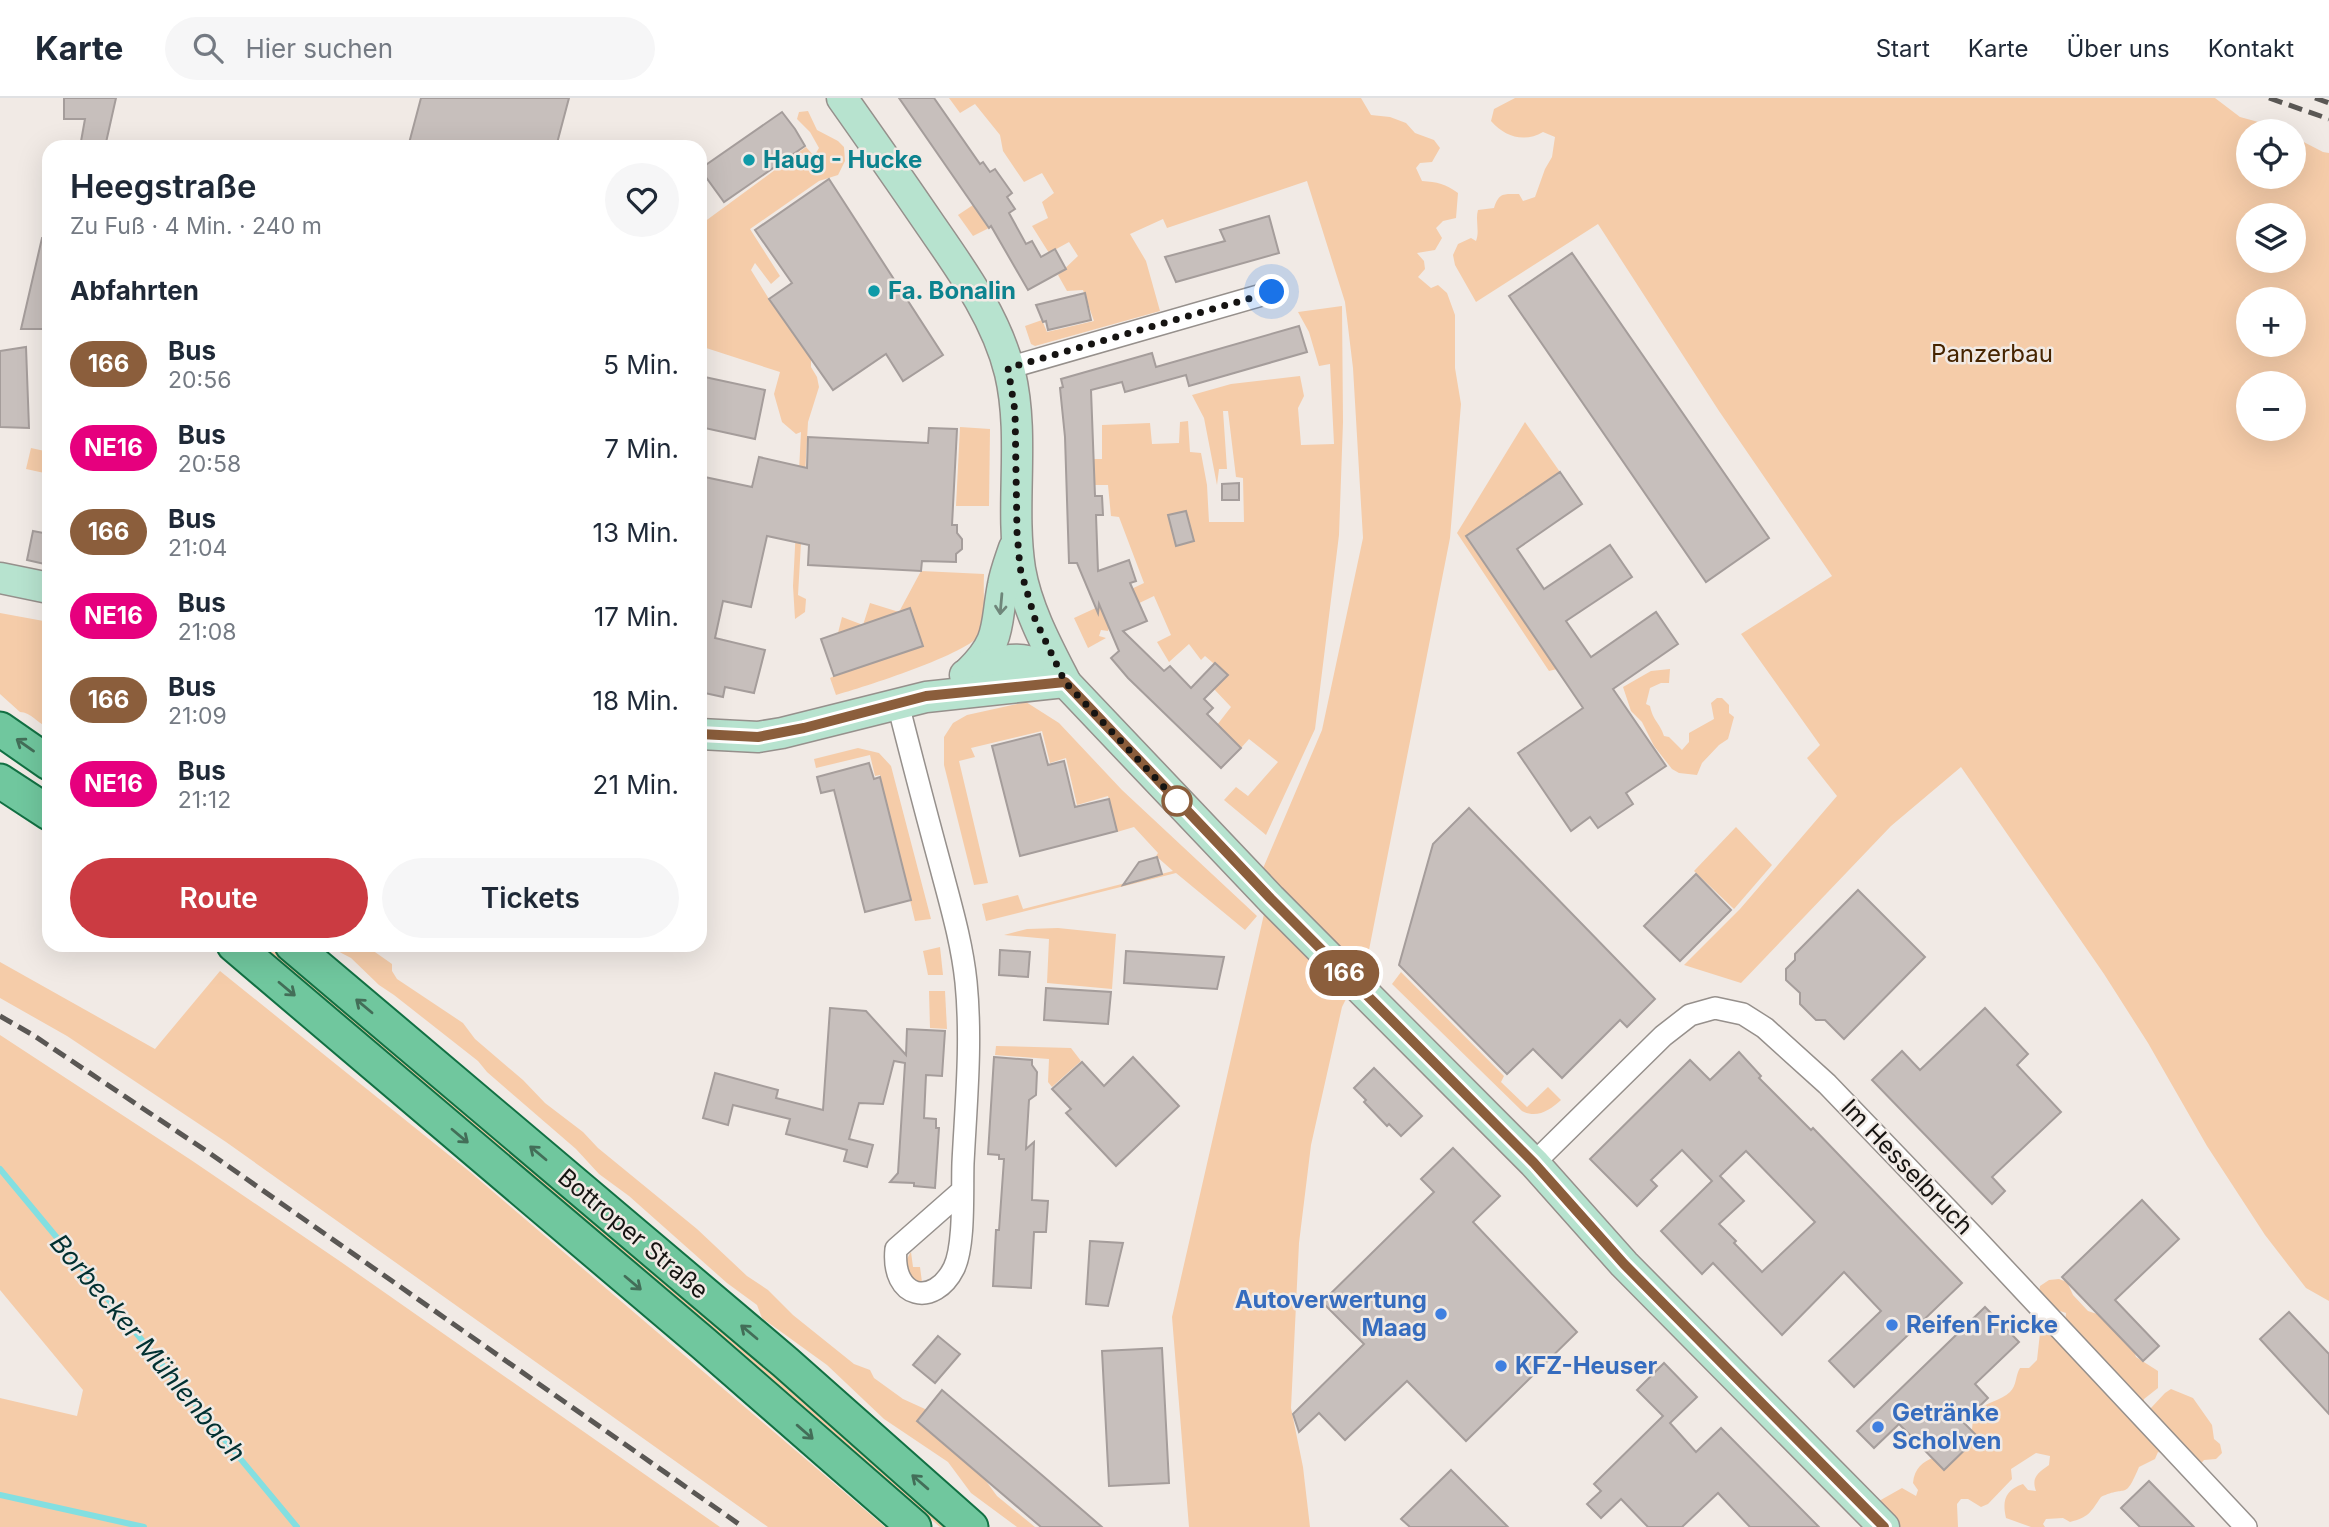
<!DOCTYPE html>
<html lang="de">
<head>
<meta charset="utf-8">
<style>
	body { margin:0; font-family:Inter,sans-serif; background:#f6f6f7; color:#1f2937; height:100vh; display:flex; flex-direction:column; font-size:26px; white-space:nowrap }
	* { box-sizing:border-box; margin:0 }
	p { font-size:23px; color:#747a83 }
	.icon { flex:none; width:38px; height:38px; fill:none; stroke:currentColor; stroke-width:2; stroke-linecap:round; stroke-linejoin:round }
	.map { position:relative; flex:1; overflow:hidden }
	.side { position:absolute; left:42px; top:42px; width:665px; height:812px; display:flex; flex-direction:column; background:#fff; border-radius:21px; box-shadow:0 7px 28px #0002 }
	.side>* { flex:none }
	.badge { padding:0 14px; border-radius:23px; font-size:24px; line-height:46px }
	.tools { position:absolute; left:2236px; top:21px; display:grid; gap:14px }
	.tools a { display:grid; place-items:center; width:70px; height:70px; border-radius:50%; background:#fff; box-shadow:0 7px 28px #0002; font-size:35px }
	.you { position:absolute; width:35px; height:35px; margin:-18px; border:5px solid #fff; border-radius:50%; background:#1a73e8; box-shadow:0 0 0 10px #1a73e833 }
	.map>.badge { position:absolute; translate:-50% -50%; box-shadow:0 0 0 4px #fff }
	h2 { padding:0 28px; font-size:26px; line-height:63px }
	.round { display:grid; place-items:center; flex:none; width:74px; height:74px; border-radius:37px; background:#f6f6f7 }
	.headline { display:flex; align-items:center; justify-content:space-between; height:119px; padding:0 28px }
	h1 { font-size:33px; font-weight:600; line-height:52px }
	.primary-button { display:flex; gap:14px; margin-top:auto; padding:14px 28px }
	.primary-button a { flex:1; height:80px; border-radius:42px; background:#cb3b42; color:#fff; font-size:28px; font-weight:600; line-height:80px; text-align:center }
	.primary-button a+a { background:#f6f6f7; color:#1f2937 }
	ul { padding:0; list-style:none }
	li { display:flex; align-items:center; gap:21px; height:84px; padding:0 28px }
	li div { flex:1 }
	li b { display:block; font-size:26px }
	li em { font-style:normal }
	li .badge { min-width:77px; font-weight:700; text-align:center }
	header { display:flex; align-items:center; gap:42px; box-sizing:border-box; height:98px; padding:0 35px; background:#fff; border-bottom:2px solid #e0e1e3 }
	header strong { font-size:33px }
	nav { display:flex; gap:38px; margin-inline-start:auto; font-size:24px }
	.search { width:490px; height:63px; background:#f6f6f7; display:flex; align-items:center; gap:18px; box-sizing:border-box; padding:0 24px; border-radius:38px; color:#747a83; font-size:26px }
	.map>svg:first-child { display:block }
	.green { fill:#f5cca9; fill-rule:evenodd }
	.lines { fill:none; stroke-linecap:round; stroke-linejoin:round }
	.stream { stroke:#83dfe1; stroke-width:6 }
	.building { fill:#c7bfbc; stroke:#a59d9b; stroke-width:2; fill-rule:evenodd }
	.street-casing { stroke:#96908c; stroke-width:24 }
	.secondary-casing { stroke:#96908c; stroke-width:33 }
	.primary-casing { stroke:#127043; stroke-width:37 }
	.street { stroke:#fff; stroke-width:21 }
	.secondary { stroke:#b7e3cf; stroke-width:30 }
	.primary { stroke:#70c79e; stroke-width:33 }
	.rail { stroke:#5a5754; stroke-width:5; stroke-dasharray:14 7; stroke-linecap:butt }
	.oneway { stroke:#6f867a }
	.oneway2 { stroke:#436e58 }
	.line-casing { stroke:#fff; stroke-width:16 }
	.line { stroke:#8b5e3c; stroke-width:10 }
	.walk { stroke:#161412; stroke-width:7; stroke-dasharray:0 12.6 }
	.culture-dot { fill:#0f9aa8; stroke:#f1eae5; stroke-width:2.5 }
	.stop-dot { fill:#fff; stroke:#8b5e3c; stroke-width:3.5 }
	.shop-dot { fill:#3f7fe0; stroke:#f1eae5; stroke-width:2.5 }
	.labels { text-anchor:middle; stroke-width:5; stroke-linejoin:round; paint-order:stroke }
	.culture-label { font-size:24px; font-weight:bold; fill:#0d838f; stroke:#f1eae5; text-anchor:start }
	.park-label { font-size:24px; fill:#462400; stroke:#f1eae5 }
	.street-label { font-size:24px; fill:#161412; stroke:#f1eae5 }
	.shop-label { font-size:24px; font-weight:bold; fill:#366cbe; stroke:#f1eae5; text-anchor:start }
	.water-label { font-size:26px; font-style:italic; fill:#013031; stroke:#f1eae5 }
</style>
</head>
<body>
<header>
<strong>Karte</strong>
<div class="search"><svg class="icon" aria-label="search" viewBox="0 0 24 24"><circle cx="10" cy="10" r="6"/><path d="M15 15l6 6"/></svg>Hier suchen</div>
<nav><a>Start</a><a>Karte</a><a>Über uns</a><a>Kontakt</a></nav>
</header>
<div class="map">
<svg width="2329" height="1429" viewBox="0 0 2329 1429">
	<rect width="100%" height="100%" fill="#f1eae5"/>
	<g class="green">
		<path d="M949,0h412l10,17 19,2 16,6 9,10 19,7 6,8 -8,14 -12,1 -4,5 6,13c15,1 24,3 36,12l-2,25 -13,3 -7,7 6,10 -7,12 -18,3 7,8 1,8 -7,8 13,11 7,-3 9,8 8,22v53l6,36 -11,134 -82,417 -26,52 -31,138 -12,98 -8,165 12,59 7,60h-121l-17,-210 95,-416 -9,-21 64,-150 41,-192 -10,-170 -8,-66 -38,-121 -140,47 -4,-9 -33,15 16,27 14,50 -125,35 -4,-2 -6,-18 17,-6 5,12 47,-11 -11,-31 -16,1 -9,-16 20,-19 -9,-14 -20,11 -17,-27 16,-8 -6,-16 12,-9 -12,-20 -18,9 -21,-31 -3,-16 -25,-31 -15,9z"/>
		<path d="M1515,0h700l25,19 33,9 10,5h-34v46h45v-40l29,15 6,1v1148l-23,-13 -41,-53 -58,-89 -59,-103 -44,-69 -143,-207 -70,59 -150,157 -57,-18 56,-56 97,-113 -30,-38 13,-13 -79,-111 91,-58 -113,-165 -121,-187 -122,78 -21,-37 -2,-10 5,-11 13,-6 5,3c4,-10 -1,-21 2,-31l16,-2c5,-16 10,-14 25,-14l4,7 12,-4 10,-28 7,-12 3,-20 -12,-5c-19,11 -38,5 -52,-11l3,-12zM2249,117h45v46h-45zM2294,201v46h-45v-46zM2249,285h45v46h-45z"/>
		<path d="M808,13l9,19 21,11 6,6 1,14 -7,14 -19,6 -69,48 30,47 -9,8 -16,-21 -4,7 18,29 9,4 6,17 27,39v8l6,10 2,10 -11,35 -10,173 8,4 -1,13 -10,7 -2,-33 8,-154 -5,2 -14,-12 -8,-28 6,-22 -80,-26v-121l106,-78 8,9 5,-8 -9,-16 -13,-13 2,-7z"/>
		<path d="M973,107l16,23 -16,8 -15,-21z"/>
		<path d="M1342,208l1,116 -4,113 -24,194 -49,106 -42,-35 12,-13 12,9 30,-34 -29,-23 -8,9 -24,-23 14,-18 -17,-18 13,-14 -22,-19 -4,4 -12,-16 -20,18 -12,-20 14,-7 -17,-39 -23,11 -6,-15 19,-9 -25,-66 -8,-1 -3,-31h-28l14,-10v-16h8v-34l48,-2 2,21 27,-1 1,-21 8,-1 2,31 11,1 6,32 2,37h35l-1,-44 -7,-1 -8,-66h-5l4,58h-8l-2,16 -13,-67 -12,-23 39,-11 69,-8 4,20 -6,12 3,37 33,-1 -4,-80 -11,2 -10,-34 -11,-20z"/>
		<path d="M1525,324l35,50 -94,65 91,132 -8,2 -92,-138z"/>
		<path d="M960,329l30,2 -1,77h-33z"/>
		<path d="M31,350l18,4v22l-23,-5z"/>
		<path d="M921,473l63,3c-1,18 2,43 -4,60 -9,19 -119,54 -144,61l-6,-17 4,-2 4,-43 4,-16 21,8 7,-22 29,9z"/>
		<path d="M1100,508l9,22 -1,3 -7,-1 -2,6 7,2 -18,10 -14,-30z"/>
		<path d="M0,515l49,9v106c-11,-4 -18,-16 -29,-16l-20,-18z"/>
		<path d="M1670,571l-1,14h-8l-11,5 -4,16 4,2c3,15 10,17 14,30l5,1 13,13 7,-8v-9l25,-14 -3,-16 6,-5h5l7,7v8l5,4 -6,22 -9,6 -17,18 -5,12 -18,-2 -7,-4 -18,-23 -12,-24 -11,-11 -8,-24 28,-16z"/>
		<path d="M1026,604l33,21 63,67 135,126 -12,14 -69,-57 -190,48 -4,-17 36,-9 5,14 150,-38 -17,-15 2,-3 -24,-26 -17,5 -9,-36 -31,9 -11,-47 -16,5 -8,-32 -71,17 4,9 -16,4 29,122 -14,2 -30,-120v-28l9,-14 14,-8z"/>
		<path d="M858,650l21,5 12,13 40,153 -16,2 -35,-146 -5,1 -5,-21 -54,13 -2,-9z"/>
		<path d="M1736,729l36,38 -38,44 -40,-38z"/>
		<path d="M1058,830l58,6 -4,55 -65,-6 2,-44 -45,-4 23,-6z"/>
		<path d="M255,847h12l40,32 369,313 275,237h-11l-240,-207z"/>
		<path d="M326,847h39l27,19v7l5,8 66,44 12,16 48,41 22,23 38,29 15,16 99,81 50,47 21,14 25,25 61,49 16,6 4,8 29,21 22,10 50,57 22,30 38,31h-18l-46,-34 -23,-31 -64,-43 -57,-54 -65,-47 -5,-13 -30,-22 -98,-87 -30,-22 -23,-25 -89,-77 -9,-11 -84,-66 -15,-10 -28,-27z"/>
		<path d="M940,849l3,28h-15l-5,-24z"/>
		<path d="M0,864l155,87 65,-78 250,201 415,355h-117l-542,-385 -159,-106 -67,-38z"/>
		<path d="M1401,874l103,104 -3,6 26,25 21,-20 13,13c-11,10 -24,19 -39,11l-130,-127z"/>
		<path d="M929,893h16l2,38 -17,-1z"/>
		<path d="M0,937l191,125 150,102 379,265h-720v-129l77,18 6,-26 -83,-100z"/>
		<path d="M996,948l75,2 10,13 -29,26 -4,-5 1,-23 -54,-4z"/>
		<path d="M911,1154l2,15h7l2,15 -7,1c-7,-10 -13,-19 -4,-31z"/>
		<path d="M2059,1181l8,3 6,13 15,16 27,9 17,26 4,11 22,14v17l-14,11v6l6,4 15,-16 6,-4 22,9 19,27 2,14 6,5 2,9 -6,6 -12,1 -15,17c-14,-6 -17,-21 -31,-25l-3,7 -16,8c-15,35 -11,17 -38,30 -11,16 -12,20 -31,25l-7,-4 -17,1 -3,5 2,3h-14l-25,-9c-4,-17 -1,-28 17,-34l5,6 8,1c-5,-14 2,-18 13,-26l1,-9 -14,-3 -25,16 1,10 -24,25 -7,3 -13,-8h-7l-4,5 1,23h-64l-20,-20 5,-6 23,-13 14,8 2,-6 -5,-7c3,-30 34,-24 53,-41 10,-8 3,-21 11,-30 7,-10 24,-11 33,-20 7,-7 5,-16 10,-24h9l8,-8 3,-27 16,-3 9,-4 1,-13 -18,-6 -9,-13 1,-8 9,-6z"/>
	</g>
	<g class="lines">
		<g class="stream">
			<path d="M0,1071l297,358"/>
			<path d="M0,1397l144,32"/>
		</g>
	</g>
	<g class="building">
		<path d="M64,0h52l-11,49h-25l5,-28h-21z"/>
		<path d="M421,0h148l-13,49h-148z"/>
		<path d="M899,0h35l46,66 3,-2 7,10 5,-3 17,24 -5,4 8,12 -6,4 17,31 6,-3 9,16 14,-8 11,20 -38,21 -37,-64 -2,2z"/>
		<path d="M782,14l13,17 10,17 -81,56 -24,-33z"/>
		<path d="M829,81l114,176 -40,26 -17,-27 -53,36 -64,-91 23,-16 -37,-53z"/>
		<path d="M1269,118l10,37 -103,29 -11,-25 60,-16 -5,-11z"/>
		<path d="M42,140l7,1v90h-28z"/>
		<path d="M1572,155l197,285 -63,44 -197,-286z"/>
		<path d="M1085,195l6,27 -43,10 -2,-9 -3,1 -7,-17z"/>
		<path d="M1299,228l8,26 -118,34 -3,-11 -61,17 -3,-10 -31,8 4,106h7l1,19h-7l2,56 31,-11 7,21 -6,2 17,38 -24,10 41,40 6,-5 21,22 24,-25 13,12 -24,24 9,9 -6,6 34,34 -20,20 -93,-90 -17,-20 8,-7 -20,-47 -1,9 -21,-50h-8l-4,-126 -5,-49 3,-1 -2,-8 91,-26 4,14z"/>
		<path d="M26,249l3,81 -29,-1v-76z"/>
		<path d="M700,278l65,14 -10,49 -55,-12z"/>
		<path d="M929,330l28,1 -5,96h5v8l5,6v10l-6,5v8l-34,-1 -1,10 -113,-6 1,-20 -42,-9 -16,71 -28,-6 -8,37 50,12 -11,43 -29,-6 -2,10 -23,-5v-216l52,11 7,-30 48,11 1,-31 120,6z"/>
		<path d="M1560,374l22,32 -65,45 27,40 66,-44 22,32 -66,44 25,36 65,-45 22,32 -65,45 53,77 -40,27 7,11 -35,24 -8,-11 -19,14 -53,-78 65,-45 -117,-172z"/>
		<path d="M1239,385v17h-17v-16z"/>
		<path d="M1186,413l8,30 -18,5 -8,-31z"/>
		<path d="M33,433l16,3v31l-22,-5z"/>
		<path d="M910,510l13,38 -89,30 -13,-37z"/>
		<path d="M1040,636l8,31 16,-4 11,46 34,-8 8,32 -97,25 -28,-110z"/>
		<path d="M869,665l5,16 6,-2 31,123 -46,12 -31,-122 -13,3 -4,-16z"/>
		<path d="M1469,710l186,191 -28,28 -7,-7 -58,58 -29,-29 -26,25 -108,-109 34,-121z"/>
		<path d="M1157,759l5,17 -39,11 16,-23z"/>
		<path d="M1696,776l35,36 -51,51 -36,-35z"/>
		<path d="M1858,792l67,67 -81,82 -19,-19h-9l-16,-16v-11l-14,-13v-11l9,-9v-6z"/>
		<path d="M1000,852l30,2 -2,25 -29,-2z"/>
		<path d="M1126,853l98,6 -7,32 -93,-6z"/>
		<path d="M1046,890l65,4 -3,32 -64,-4z"/>
		<path d="M830,910l36,3 40,44 1,-26 38,2 -3,45 -16,-1 -2,43 12,1v9h3l-4,60 -21,-2v-3l-24,-1 8,-9 7,-110 -11,-2 -11,43 -24,-1 -10,36 24,6 -6,22 -23,-6 3,-11 -61,-16 4,-15 -57,-14 -5,20 -25,-7 12,-45 63,17 -2,8 47,12z"/>
		<path d="M1985,910l43,46 -11,11 44,47 -69,65 13,14 -13,13 -120,-124 30,-29 18,19z"/>
		<path d="M1739,954l22,24 -2,2 52,52 2,-2 149,155 -108,104 -25,-26 52,-50 -37,-39 -62,63 -69,-72 -11,11 -41,-43 51,-50 -30,-31 -31,30 6,6 -20,20 -47,-47 100,-99 20,20zM1746,1053l69,71 -53,50 -28,-29 2,-2 -17,-17 25,-23 -24,-25z"/>
		<path d="M994,959l38,3v5l5,7 -1,23 -7,5 -3,49 8,-7 -2,58 16,1 -2,31h-12l-3,56 -38,-2 3,-56h3l5,-71h-5v-4l-11,-1z"/>
		<path d="M1133,959l46,49 -63,60 -50,-53 5,-4 -19,-20 30,-27 22,24z"/>
		<path d="M1374,970l48,48 -21,20 -12,-12 -2,2 -23,-24 2,-2 -12,-12z"/>
		<path d="M1453,1050l47,48 -27,26 104,110 -111,109 -59,-60 -62,59 -26,-27 -20,19 -6,-18 71,-70 -42,-42 112,-110 -13,-13z"/>
		<path d="M2142,1102l37,39 -64,61 44,46 -16,15 -81,-84z"/>
		<path d="M1090,1143l33,2 -15,63 -22,-2z"/>
		<path d="M1985,1209l34,35 -44,42 13,14 -25,24 15,15 -34,33 -45,-46 -25,24 -17,-17z"/>
		<path d="M2289,1214l40,42v60l-69,-75z"/>
		<path d="M938,1238l22,18 -25,29 -22,-18z"/>
		<path d="M1162,1250l7,135 -60,3 -7,-135z"/>
		<path d="M1664,1265l33,34 -27,26 26,29 25,-24 98,99h-69l-32,-34 -36,34h-34l-27,-28 -20,19 -14,-14 14,-13 -7,-7 69,-68 -26,-26z"/>
		<path d="M942,1292l101,86 59,51h-61l-124,-106z"/>
		<path d="M1451,1372l57,57h-98l-9,-8z"/>
		<path d="M2149,1383l45,46h-54l-19,-19z"/>
	</g>
	<g class="lines">
		<defs>
			<g id="street">
				<path d="M1008,270l264,-76"/>
				<path d="M898,606c14,55 28,109 43,164 10,38 21,75 25,114 6,60 0,121 -3,181 -1,27 2,82 -9,105 -20,40 -63,31 -58,-19l66,-58"/>
				<path d="M1534,1065l129,-127 27,-21 25,-7 28,6 22,14 62,56 149,155 270,288"/>
			</g>
			<g id="secondary">
				<path d="M842,0c29,41 57,81 85,122 33,48 69,96 83,153 15,64 0,131 10,196 7,40 27,77 45,112"/>
				<path d="M0,480l49,10"/>
				<path d="M969,574c33,-32 26,-46 34,-87 2,-12 7,-25 11,-37"/>
				<path d="M965,577c40,-19 65,-24 100,7l206,217 263,264 90,101 260,263"/>
				<path d="M700,636l58,3 24,-4 144,-36 139,-15"/>
			</g>
			<g id="primary">
				<path d="M0,631l49,34"/>
				<path d="M0,683l49,32"/>
				<path d="M234,847l469,398 211,184"/>
				<path d="M292,847l493,417 186,165"/>
			</g>
		</defs>
		<use href="#street" class="street-casing"/>
		<use href="#secondary" class="secondary-casing"/>
		<use href="#primary" class="primary-casing"/>
		<use href="#street" class="street"/>
		<use href="#secondary" class="secondary"/>
		<use href="#primary" class="primary"/>
		<g class="rail">
			<path d="M2269,0l60,21"/>
			<path d="M2315,0l14,5"/>
			<path d="M0,918l33,19 175,117 535,375"/>
		</g>
	</g>
	<defs><path id="oneway-shaft" d="M-6 0H5M1.5-3L5.5 0L1.5 3" fill="none" stroke-width="1.6" stroke-linecap="round" stroke-linejoin="round" transform="scale(1.75)"/></defs>
	<use class="oneway" href="#oneway-shaft" transform="translate(1001 506) rotate(95)"/>
	<g class="oneway2">
		<use href="#oneway-shaft" transform="translate(25 647) rotate(-145)"/>
		<use href="#oneway-shaft" transform="translate(287 891) rotate(40)"/>
		<use href="#oneway-shaft" transform="translate(364 908) rotate(-140)"/>
		<use href="#oneway-shaft" transform="translate(460 1038) rotate(40)"/>
		<use href="#oneway-shaft" transform="translate(538 1055) rotate(-140)"/>
		<use href="#oneway-shaft" transform="translate(633 1185) rotate(40)"/>
		<use href="#oneway-shaft" transform="translate(749 1234) rotate(-140)"/>
		<use href="#oneway-shaft" transform="translate(805 1334) rotate(41)"/>
		<use href="#oneway-shaft" transform="translate(920 1384) rotate(-139)"/>
	</g>
	<g class="lines">
		<defs>
			<path id="line" d="M700,636l58,3 46,-9 122,-32 139,-14 206,217 263,264 90,101 260,263"/>
		</defs>
		<use href="#line" class="line-casing"/>
		<use href="#line" class="line"/>
		<path class="walk" d="M1177,703l2,2 -114,-121 -30,-63 -15,-51 -3,-36 -2,-121 -7,-43 264,-76"/>
	</g>
	<g class="culture-dot">
		<circle cx="749" cy="62" r="7"/>
		<circle cx="874" cy="193" r="7"/>
	</g>
	<circle class="stop-dot" cx="1177" cy="703" r="14"/>
	<g class="shop-dot">
		<circle cx="1441" cy="1216" r="7"/>
		<circle cx="1892" cy="1227" r="7"/>
		<circle cx="1501" cy="1268" r="7"/>
		<circle cx="1878" cy="1329" r="7"/>
	</g>
	<g class="labels">
		<g class="culture-label">
			<text x="763" y="70">Haug - Hucke</text>
			<text x="888" y="201">Fa. Bonalin</text>
		</g>
		<g class="park-label">
			<text x="1992" y="264">Panzerbau</text>
		</g>
		<g class="street-label">
			<text transform="translate(1907 1069) rotate(46)" y="8">Im Hesselbruch</text>
			<text transform="translate(633 1136) rotate(40)" y="8">Bottroper Straße</text>
		</g>
		<g class="shop-label">
			<text x="1427" y="1210" text-anchor="end">Autoverwertung<tspan x="1427" dy="28">Maag</tspan></text>
			<text x="1906" y="1235">Reifen Fricke</text>
			<text x="1515" y="1276">KFZ-Heuser</text>
			<text x="1892" y="1323">Getränke<tspan x="1892" dy="28">Scholven</tspan></text>
		</g>
		<g class="water-label">
			<text transform="translate(148 1250) rotate(50)" y="9">Borbecker Mühlenbach</text>
		</g>
	</g>
</svg>
<div class="tools">
<a><svg class="icon" aria-label="locate" viewBox="0 0 24 24"><circle cx="12" cy="12" r="6"/><path d="M12 2v4M12 18v4M2 12h4M18 12h4"/></svg></a>
<a><svg class="icon" aria-label="layers" viewBox="0 0 24 24"><path d="M12 4l9 5-9 5-9-5zM3 14l9 5 9-5"/></svg></a>
<a>+</a>
<a>−</a>
</div>
<div class="you" style="left:1272px;top:194px"></div>
<b class="badge" style="left:1344px;top:875px;background:#8b5e3c;color:#fff">166</b>
<section class="side">
<div class="headline"><div><h1>Heegstraße</h1><p>Zu Fuß · 4 Min. · 240 m</p></div><a class="round"><svg class="icon" aria-label="heart" viewBox="0 0 24 24"><path d="M12 20l-8-8c-3-5 5-10 8-4 3-6 11-1 8 4z"/></svg></a></div>
<h2>Abfahrten</h2>
<ul>
<li><span class="badge" style="background:#8b5e3c;color:#fff">166</span><div><b>Bus</b><p>20:56</p></div><em>5 Min.</em></li>
<li><span class="badge" style="background:#e6007e;color:#fff">NE16</span><div><b>Bus</b><p>20:58</p></div><em>7 Min.</em></li>
<li><span class="badge" style="background:#8b5e3c;color:#fff">166</span><div><b>Bus</b><p>21:04</p></div><em>13 Min.</em></li>
<li><span class="badge" style="background:#e6007e;color:#fff">NE16</span><div><b>Bus</b><p>21:08</p></div><em>17 Min.</em></li>
<li><span class="badge" style="background:#8b5e3c;color:#fff">166</span><div><b>Bus</b><p>21:09</p></div><em>18 Min.</em></li>
<li><span class="badge" style="background:#e6007e;color:#fff">NE16</span><div><b>Bus</b><p>21:12</p></div><em>21 Min.</em></li>
</ul>
<div class="primary-button"><a>Route</a><a>Tickets</a></div>
</section>
</div>
</body>
</html>
